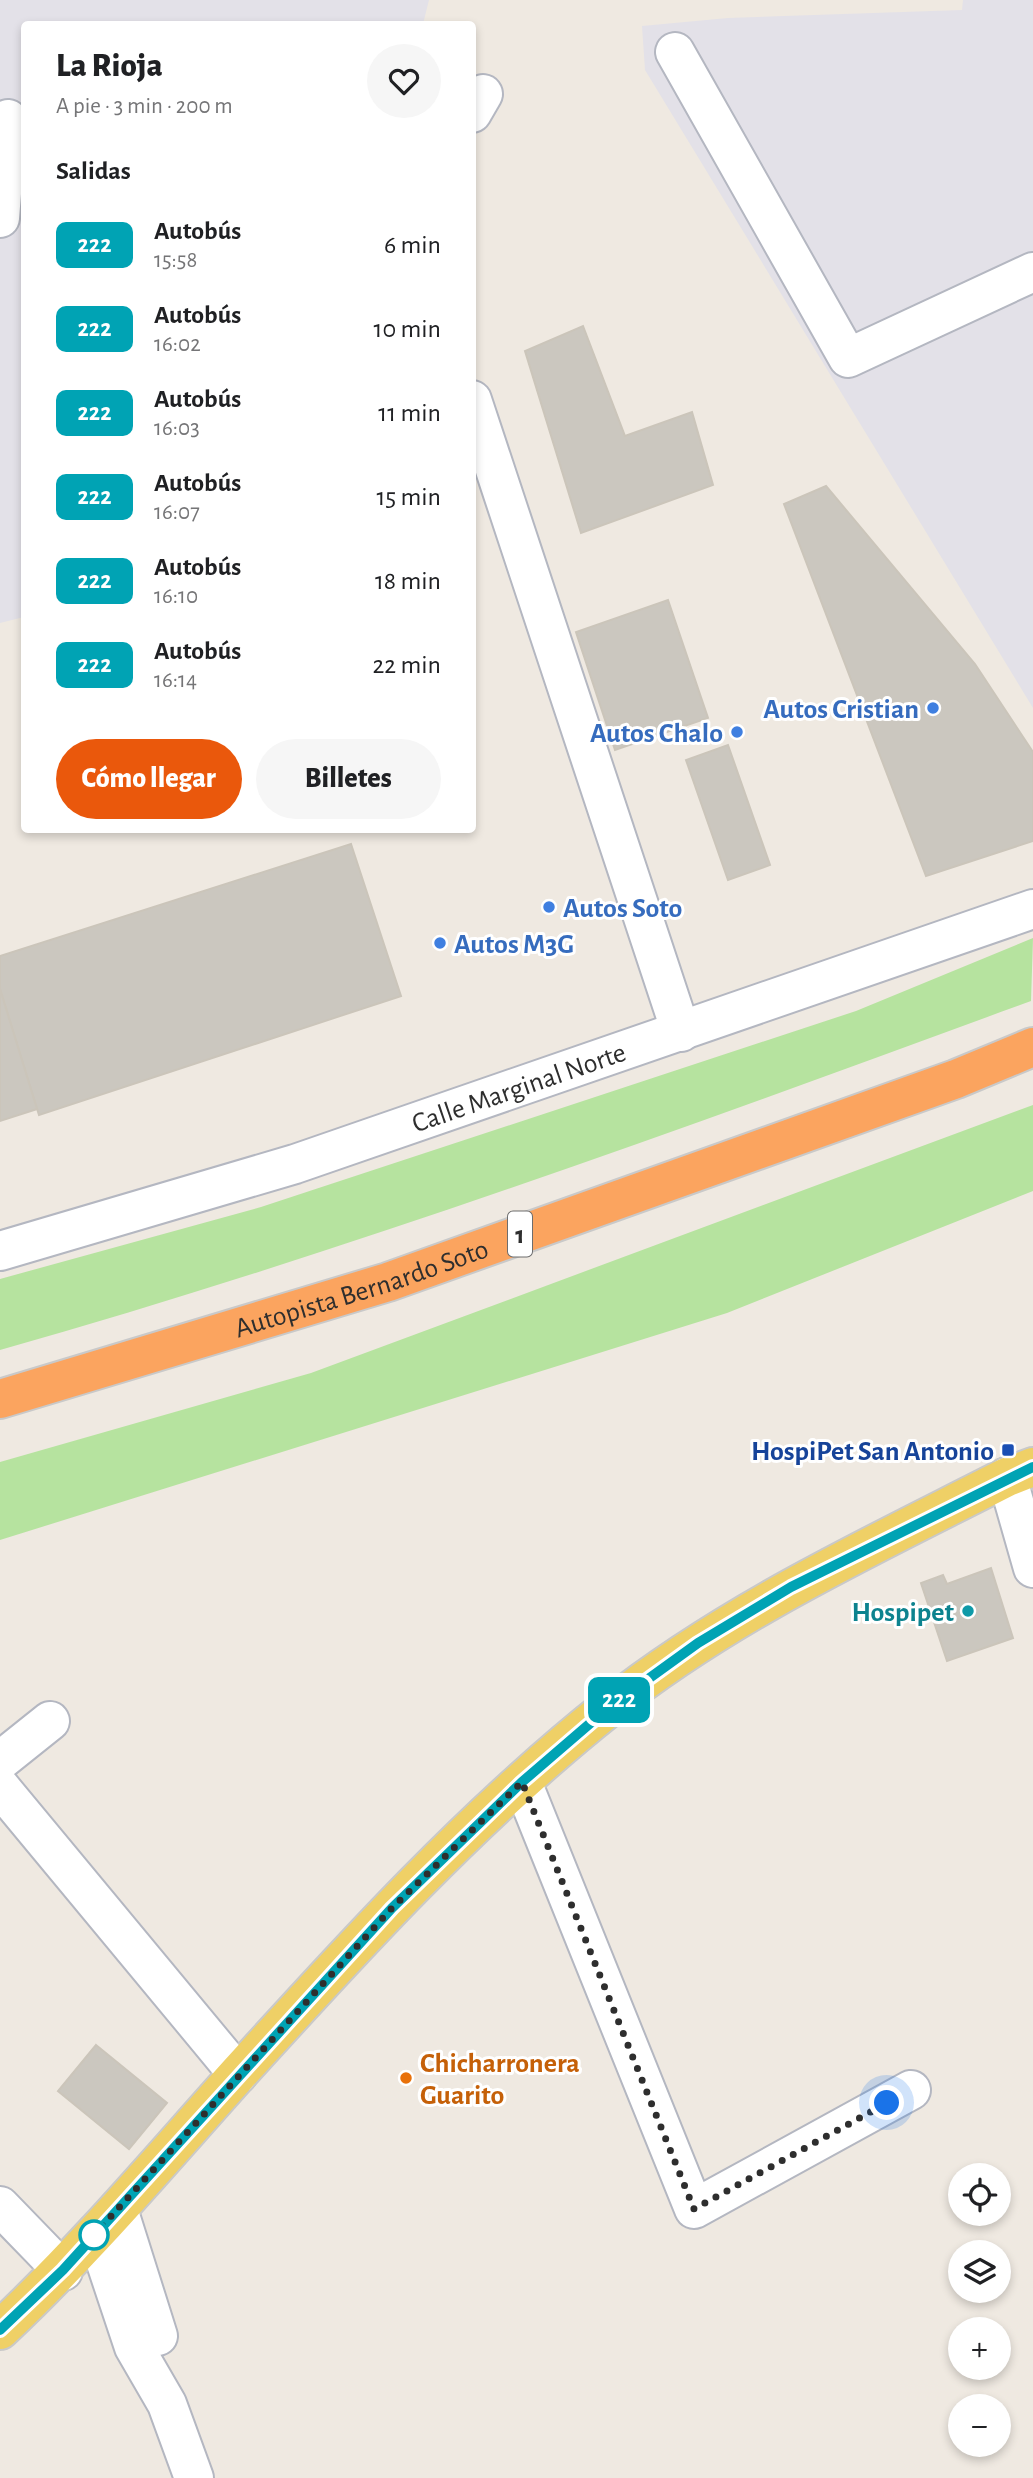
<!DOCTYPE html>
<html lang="es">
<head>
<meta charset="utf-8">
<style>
	body { margin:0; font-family:"Alegreya Sans",sans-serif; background:#f6f6f6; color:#202124; height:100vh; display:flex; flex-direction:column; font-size:26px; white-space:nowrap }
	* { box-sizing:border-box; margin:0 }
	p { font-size:23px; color:#757577 }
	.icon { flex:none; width:38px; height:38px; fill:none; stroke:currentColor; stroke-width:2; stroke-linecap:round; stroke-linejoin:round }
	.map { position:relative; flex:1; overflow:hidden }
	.sheet { position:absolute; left:21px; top:21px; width:455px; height:812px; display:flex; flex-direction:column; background:#fff; border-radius:7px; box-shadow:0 4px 10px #0003 }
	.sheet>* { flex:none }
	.badge { padding:0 14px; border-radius:10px; font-size:24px; line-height:46px }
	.fabs { position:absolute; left:948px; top:2163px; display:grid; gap:14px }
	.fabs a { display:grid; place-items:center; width:63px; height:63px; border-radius:50%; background:#fff; box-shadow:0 4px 10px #0003; font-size:35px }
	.you { position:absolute; width:35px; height:35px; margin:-18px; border:5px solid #fff; border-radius:50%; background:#1a73e8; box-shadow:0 0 0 10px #1a73e833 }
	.map>.badge { position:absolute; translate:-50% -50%; box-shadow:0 0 0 4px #fff }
	h2 { padding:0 35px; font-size:26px; line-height:63px }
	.round { display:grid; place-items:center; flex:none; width:74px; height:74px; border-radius:37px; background:#f6f6f6 }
	.overview { display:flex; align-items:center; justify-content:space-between; height:119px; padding:0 35px }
	h1 { font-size:33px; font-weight:800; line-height:52px }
	.primary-button { display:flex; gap:14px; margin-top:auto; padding:14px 35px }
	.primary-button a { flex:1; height:80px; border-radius:42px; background:#ea580c; color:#fff; font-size:28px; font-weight:800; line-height:80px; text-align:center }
	.primary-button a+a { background:#f6f6f6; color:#202124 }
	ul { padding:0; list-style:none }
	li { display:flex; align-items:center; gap:21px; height:84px; padding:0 35px }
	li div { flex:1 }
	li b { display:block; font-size:26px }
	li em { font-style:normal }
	li .badge { min-width:77px; font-weight:700; text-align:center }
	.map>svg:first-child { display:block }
	.industrial { fill:#e3e1e8 }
	.green { fill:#b6e39f }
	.building { fill:#cbc7bf; stroke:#cbc5ba; stroke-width:2 }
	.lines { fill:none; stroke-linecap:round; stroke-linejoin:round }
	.minor-casing { stroke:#b4b7c1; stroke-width:42 }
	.major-casing { stroke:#c9c9c9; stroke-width:42 }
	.highway-casing { stroke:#c9c9c9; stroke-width:42 }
	.minor { stroke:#fff; stroke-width:38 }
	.major { stroke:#efd066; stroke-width:38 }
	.highway { stroke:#fba45f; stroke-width:38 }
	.line-casing { stroke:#fff; stroke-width:16 }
	.line { stroke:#00a3b4; stroke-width:10 }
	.walk { stroke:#2e2e2e; stroke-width:7; stroke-dasharray:0 12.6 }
	.shop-dot { fill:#3f7fe0; stroke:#fff; stroke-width:2.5 }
	.transit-dot { fill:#1a4fb4; stroke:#fff; stroke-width:2.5 }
	.culture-dot { fill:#0f9aa8; stroke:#fff; stroke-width:2.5 }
	.food-dot { fill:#e8710a; stroke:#fff; stroke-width:2.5 }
	.stop-dot { fill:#fff; stroke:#00a3b4; stroke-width:3.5 }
	.labels { text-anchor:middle; stroke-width:6; stroke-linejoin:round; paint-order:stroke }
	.shield { fill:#fff; stroke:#6d6d6d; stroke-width:2 }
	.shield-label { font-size:26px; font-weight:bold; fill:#2e2e2e }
	.shop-label { font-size:28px; font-weight:bold; fill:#366cbe; stroke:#fff; text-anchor:end }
	.street-label { font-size:28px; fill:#2e2e2e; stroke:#fff }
	.transit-label { font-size:28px; font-weight:bold; fill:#164399; stroke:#fff; text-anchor:end }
	.culture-label { font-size:28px; font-weight:bold; fill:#0d838f; stroke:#fff; text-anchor:end }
	.food-label { font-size:28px; font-weight:bold; fill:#c56008; stroke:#fff; text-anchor:start }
</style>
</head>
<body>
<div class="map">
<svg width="1033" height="2478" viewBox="0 0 1033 2478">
	<rect width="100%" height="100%" fill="#efe9e1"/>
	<g class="industrial">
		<path d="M0,0h429l-6,24h-399v593l-24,6z"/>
		<path d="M963,0h70v708l-388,-638 -3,-44 86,-8 234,-8z"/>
	</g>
	<g class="green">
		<path d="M1033,938l-2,63c-341,125 -681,250 -1031,349v-71l261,-72 595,-196z"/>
		<path d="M1033,1105v86l-306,122 -727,227v-78l311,-89z"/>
	</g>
	<g class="building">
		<path d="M583,326l42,110 67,-24 21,73 -132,48 -56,-182z"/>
		<path d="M826,486l149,178 58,88v89l-107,35 -142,-372z"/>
		<path d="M668,600l40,118 -93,32 -39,-118z"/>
		<path d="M728,745l42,120 -42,15 -42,-120z"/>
		<path d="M351,844l50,152 -362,119 -39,-126v-33z"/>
		<path d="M0,989l37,120 -37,12z"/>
		<path d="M991,1568l22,70 -66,23 -26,-78 22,-8 4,9z"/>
		<path d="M96,2045l71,58 -38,46 -71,-58z"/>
	</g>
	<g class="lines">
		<defs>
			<g id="minor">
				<path d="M675,52l173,306 185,-86"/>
				<path d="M472,113l11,-19"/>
				<path d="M0,218l8,-99"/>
				<path d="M472,400l209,632"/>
				<path id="s1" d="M0,1251l295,-87 738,-255"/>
				<path d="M1007,1477l26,91"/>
				<path d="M0,1761l50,-40"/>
				<path d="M522,1782l172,427 217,-119"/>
				<path d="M0,1787l238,287"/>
				<path d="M0,2206l63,65"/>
				<path d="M118,2209l40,127"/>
				<path d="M96,2233l38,114 33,57 27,74"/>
			</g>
			<path id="major" d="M0,2330c85,-80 159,-168 237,-255 116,-128 235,-259 371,-367 121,-96 262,-161 399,-231l26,-10"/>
			<g id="highway">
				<path id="s2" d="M0,1399l388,-117 568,-203 77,-32"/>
			</g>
		</defs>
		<use href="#minor" class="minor-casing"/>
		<use href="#major" class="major-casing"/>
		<use href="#highway" class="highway-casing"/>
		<use href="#minor" class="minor"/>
		<use href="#major" class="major"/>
		<use href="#highway" class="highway"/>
	</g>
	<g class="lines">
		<defs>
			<path id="line" d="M0,2330l63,-60 329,-362 130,-126 86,-74 90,-65 93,-56 242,-120"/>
		</defs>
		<use href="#line" class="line-casing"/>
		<use href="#line" class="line"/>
		<path class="walk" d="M94,2235l298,-327 130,-126 172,427 193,-106"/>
	</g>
	<g class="shop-dot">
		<circle cx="933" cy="708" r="7"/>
		<circle cx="737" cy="732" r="7"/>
		<circle cx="549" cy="907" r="7"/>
		<circle cx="440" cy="943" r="7"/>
	</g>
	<rect class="transit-dot" x="1001" y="1443" width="14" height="14" rx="3.5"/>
	<circle class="culture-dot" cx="968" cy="1611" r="7"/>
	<circle class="food-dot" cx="406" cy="2078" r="7"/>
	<circle class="stop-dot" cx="94" cy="2235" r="14"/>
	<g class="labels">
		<rect class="shield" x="508" y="1211.5" width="24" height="45" rx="5"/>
		<g class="shield-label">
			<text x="520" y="1243">1</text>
		</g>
		<g class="shop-label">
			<text x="919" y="718">Autos Cristian</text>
			<text x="723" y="742">Autos Chalo</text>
			<text x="563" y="917" text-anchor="start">Autos Soto</text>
			<text x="454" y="953" text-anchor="start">Autos M3G</text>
		</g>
		<g class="street-label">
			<text dy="10" stroke="none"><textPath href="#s1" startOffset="544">Calle Marginal Norte</textPath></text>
			<text dy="10" stroke="none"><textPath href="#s2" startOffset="378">Autopista Bernardo Soto</textPath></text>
		</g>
		<g class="transit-label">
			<text x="994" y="1460">HospiPet San Antonio</text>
		</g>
		<g class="culture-label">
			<text x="954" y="1621">Hospipet</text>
		</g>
		<g class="food-label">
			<text x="420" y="2072">Chicharronera<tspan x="420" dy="32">Guarito</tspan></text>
		</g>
	</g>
</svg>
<div class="fabs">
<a><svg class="icon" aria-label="locate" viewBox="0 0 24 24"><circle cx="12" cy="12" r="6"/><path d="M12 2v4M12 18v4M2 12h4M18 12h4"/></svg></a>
<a><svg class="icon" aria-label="layers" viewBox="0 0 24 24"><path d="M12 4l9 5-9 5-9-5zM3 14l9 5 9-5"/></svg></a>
<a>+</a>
<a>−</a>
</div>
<div class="you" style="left:887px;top:2103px"></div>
<b class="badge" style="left:619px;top:1700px;background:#00a3b4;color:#fff">222</b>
<section class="sheet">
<div class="overview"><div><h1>La Rioja</h1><p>A pie · 3 min · 200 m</p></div><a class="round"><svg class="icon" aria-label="heart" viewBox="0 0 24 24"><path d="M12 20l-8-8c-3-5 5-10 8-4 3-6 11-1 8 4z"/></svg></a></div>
<h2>Salidas</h2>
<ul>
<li><span class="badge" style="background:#00a3b4;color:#fff">222</span><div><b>Autobús</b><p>15:58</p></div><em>6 min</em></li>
<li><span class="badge" style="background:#00a3b4;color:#fff">222</span><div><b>Autobús</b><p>16:02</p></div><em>10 min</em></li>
<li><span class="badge" style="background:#00a3b4;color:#fff">222</span><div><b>Autobús</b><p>16:03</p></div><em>11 min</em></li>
<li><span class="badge" style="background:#00a3b4;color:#fff">222</span><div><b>Autobús</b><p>16:07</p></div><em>15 min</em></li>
<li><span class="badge" style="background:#00a3b4;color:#fff">222</span><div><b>Autobús</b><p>16:10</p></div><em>18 min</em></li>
<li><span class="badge" style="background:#00a3b4;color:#fff">222</span><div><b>Autobús</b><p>16:14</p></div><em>22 min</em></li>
</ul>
<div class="primary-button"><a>Cómo llegar</a><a>Billetes</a></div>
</section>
</div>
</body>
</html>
